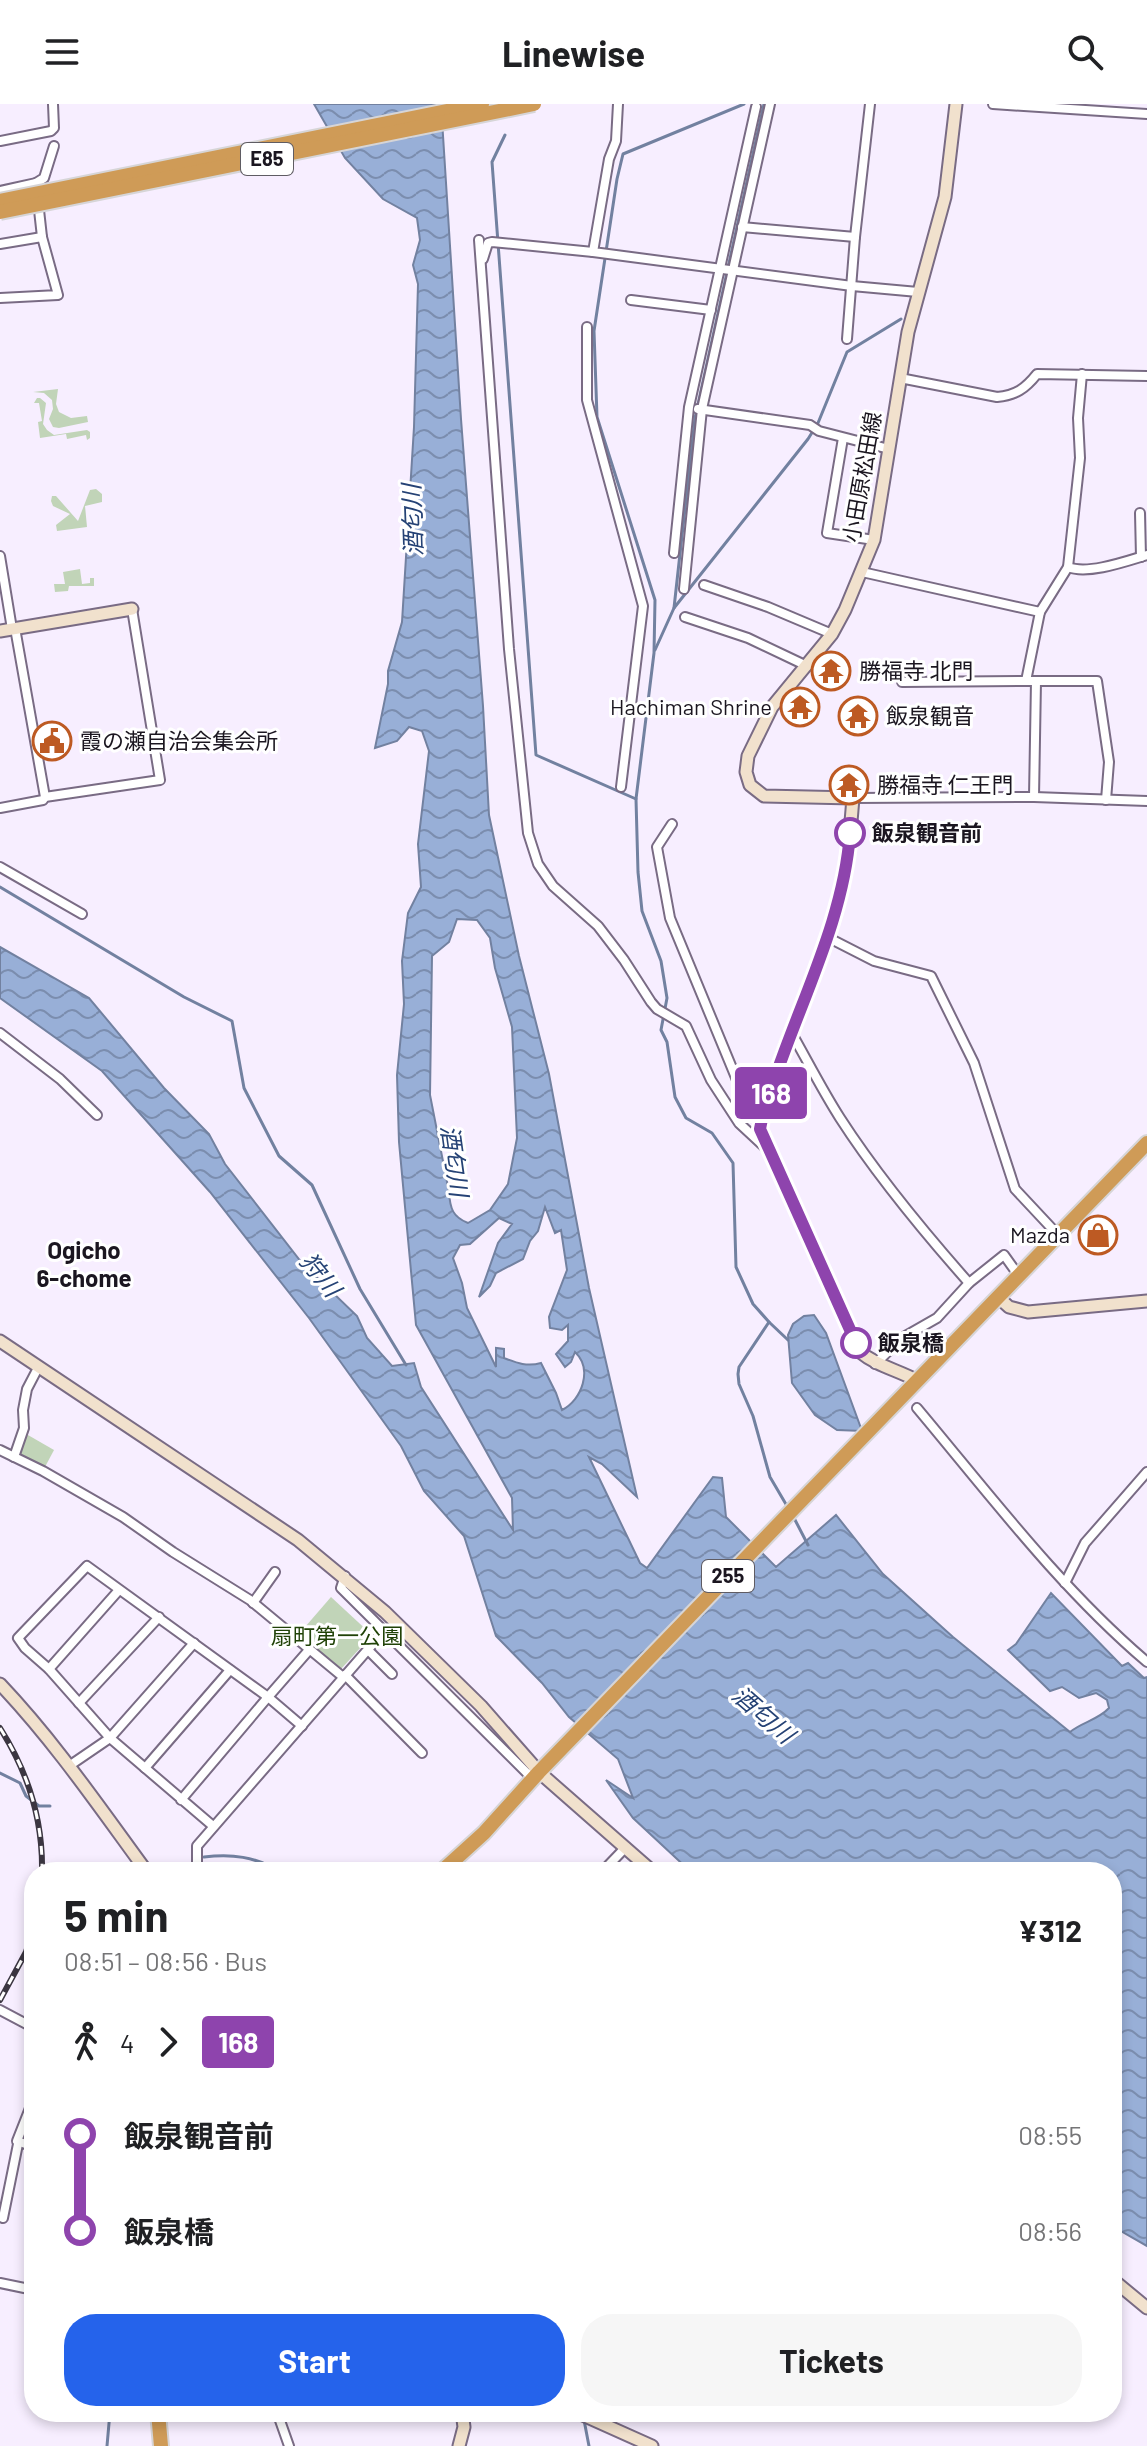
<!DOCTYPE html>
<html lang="en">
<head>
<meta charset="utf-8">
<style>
	body { margin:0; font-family:Barlow,"Noto Sans JP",sans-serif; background:#f6f6f6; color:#202124; height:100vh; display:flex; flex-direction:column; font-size:30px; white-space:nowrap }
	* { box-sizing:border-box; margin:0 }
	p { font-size:26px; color:#757577 }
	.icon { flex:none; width:44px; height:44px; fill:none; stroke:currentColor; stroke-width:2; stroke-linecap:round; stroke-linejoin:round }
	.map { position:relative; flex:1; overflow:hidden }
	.side { position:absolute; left:24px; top:1758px; width:1098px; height:560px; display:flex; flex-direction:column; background:#fff; border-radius:32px; box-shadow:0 4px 12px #0003 }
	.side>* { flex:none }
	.badge { padding:0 16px; border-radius:6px; font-size:28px; line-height:52px }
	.map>.badge { position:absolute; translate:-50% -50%; box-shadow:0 0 0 4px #fff }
	.legs { display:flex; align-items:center; gap:12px; height:88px; padding:0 40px; font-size:26px }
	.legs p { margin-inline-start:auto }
	.headline { display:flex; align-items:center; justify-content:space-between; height:136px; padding:0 40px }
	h1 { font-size:44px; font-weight:700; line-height:60px }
	.button { display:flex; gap:16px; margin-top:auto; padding:16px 40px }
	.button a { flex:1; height:92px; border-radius:32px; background:#2563eb; color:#fff; font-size:32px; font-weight:700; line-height:92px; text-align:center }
	.button a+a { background:#f6f6f6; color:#202124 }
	ul { padding:0 40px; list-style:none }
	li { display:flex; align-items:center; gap:28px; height:96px; font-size:30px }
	li i { display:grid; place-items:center; width:12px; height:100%; margin:0 10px; background:currentColor }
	li i::after { content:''; width:20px; height:20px; margin:-10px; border:6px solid; border-radius:50%; background:#fff }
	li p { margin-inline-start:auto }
	li:first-child i { background:linear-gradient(#0000 50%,currentColor 0) }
	li:last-child i { background:linear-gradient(currentColor 50%,#0000 0) }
	header { display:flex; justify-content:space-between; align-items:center; height:104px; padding:0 40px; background:#fff; font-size:36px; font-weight:700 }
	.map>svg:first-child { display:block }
	.green { fill:#c1d4b8 }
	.water { fill:url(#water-waves); stroke:#7281a0; stroke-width:2; fill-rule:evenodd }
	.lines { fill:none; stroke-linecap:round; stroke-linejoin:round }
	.stream { stroke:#7281a0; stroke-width:3 }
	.street-casing { stroke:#796b84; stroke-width:12 }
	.secondary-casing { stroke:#796b84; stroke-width:15 }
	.highway-casing { stroke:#d6d5d7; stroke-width:18 }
	.street { stroke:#fff; stroke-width:8 }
	.secondary { stroke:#f1e1cd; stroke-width:11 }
	.highway { stroke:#cf9b57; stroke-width:14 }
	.rail-casing { stroke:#3b3641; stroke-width:6 }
	.rail { stroke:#fff; stroke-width:3; stroke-dasharray:9; stroke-linecap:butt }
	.highway-bridge-casing { stroke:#d6d5d7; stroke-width:18; stroke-linecap:butt }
	.highway-bridge { stroke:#cf9b57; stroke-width:14 }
	.line-1-casing { stroke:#fff; stroke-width:18 }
	.line-1 { stroke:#8e44ad; stroke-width:12 }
	.stop-1-dot { fill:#fff; stroke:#8e44ad; stroke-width:4 }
	.labels { text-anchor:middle; stroke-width:6; stroke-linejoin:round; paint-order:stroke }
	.shield { fill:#fff; stroke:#5f5c63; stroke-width:2 }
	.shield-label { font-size:20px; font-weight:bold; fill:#1b1620 }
	.street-label { font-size:22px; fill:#1b1620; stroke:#fff }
	.poi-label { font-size:22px; fill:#1b1620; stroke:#fff; text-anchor:start }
	.stop-label { font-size:22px; font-weight:bold; fill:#1b1620; stroke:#fff; text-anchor:start }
	.park-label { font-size:22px; fill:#204207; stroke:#fff }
	.water-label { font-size:24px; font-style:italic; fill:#254275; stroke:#fff }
	.neighbourhood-label { font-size:24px; font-weight:bold; fill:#1b1620; stroke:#fff }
</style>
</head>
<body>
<header><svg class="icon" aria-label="menu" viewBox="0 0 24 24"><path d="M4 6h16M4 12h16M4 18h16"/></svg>Linewise<svg class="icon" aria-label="search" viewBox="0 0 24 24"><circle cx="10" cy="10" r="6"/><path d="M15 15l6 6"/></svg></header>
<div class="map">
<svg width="1147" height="2342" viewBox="0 0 1147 2342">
	<defs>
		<pattern id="water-waves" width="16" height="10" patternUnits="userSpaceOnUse" patternTransform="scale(2)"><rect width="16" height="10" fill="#98afd7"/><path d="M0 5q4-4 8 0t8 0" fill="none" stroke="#7b8dae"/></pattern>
	</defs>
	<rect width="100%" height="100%" fill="#f7eeff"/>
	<g class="green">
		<path d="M58,285l-2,15 3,8 12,6 16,-2 1,6 -29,6 -6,-1 -4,-8 4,-10 -1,-9 -8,-7 -11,-1z"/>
		<path d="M40,294l6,5 -3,21 4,6 7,5 33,-5 3,2v6l-3,2 -1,-5 -19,4 -1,-5 -26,4 -2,-16 4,-1 -3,-18h-5l3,-5z"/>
		<path d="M96,385l6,5v8l-17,4 2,21 -30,4 -1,-6 14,-11 -17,-8 -2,-5 1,-5h4l22,25 12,-31z"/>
		<path d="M80,465l2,15 8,-1v-5h4v8h-25l-1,5 -13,1 -1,-8h11l-2,-12z"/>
		<path d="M21,1327l33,19 -9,17 -30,-12z"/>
		<path d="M331,1493l41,38 -31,34 -42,-35z"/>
	</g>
	<g class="water">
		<path d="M314,0h127l20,315 22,287 6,109 30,141 30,118 40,214 48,209 -35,-33 -13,-7 51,106 7,5 66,-91 9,1 4,39 50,50 60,-52 47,59 70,63 117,95c12,-10 28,-12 39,-24l-2,-8 -11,-7 -17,5 -17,-11 -12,4 -42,-41 8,-6 35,-51 71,73 6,-3 16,15 3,-1v569l-35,-20v-354h-421l-58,-54 -27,-38 27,18 -15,-39 -49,-42 -27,-34 -46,-47 -32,-100 -40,-45 -23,-45 -92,-128 -99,-126 -108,-121 -102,-73v-51l89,51 75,90 45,46 16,30 77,99 55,53 10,22 25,28 22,-3 7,24 92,143 -1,-32 -96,-173 -17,-183 -2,-67 7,-71 -2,-43 6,-48 13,-26 -3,-43 11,-93 -7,-20 -13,-4 -12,14 -22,7 13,-64v-13l14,-49 12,-195 4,-143 -5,-19 7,-25 -3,-22 -34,-19 -38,-41zM457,815l20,1 13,18 5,30 17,59 5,111 -9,46 -18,26 -22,13c-15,-6 -18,-14 -19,-31l-19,-97 2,-139 17,-14zM545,1103l10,26 6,-3 6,40 -18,47 1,11 12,2 6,-5v16l-12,13 9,13 6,-5 4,-10c18,17 7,48 -13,58l-6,-17 -15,-30c-14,4 -24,0 -37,-5v-9l-8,-1v19l-29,-59 -5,-25 -9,-25 7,-13 10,-1 29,-26 13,6 -14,19 -19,54 11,-11 6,-13 27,-14 7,-18 8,-10z"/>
		<path d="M814,1211l12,18 36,98 -25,-1 -22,-15 -23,-32 -4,-48 5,-11 11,-8z"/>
	</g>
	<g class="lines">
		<g class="stream">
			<path d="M744,0l-121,50 -6,25 -23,152 3,86 58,183 -1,53 -18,146 2,73 4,39 19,50 6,37 -6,32 6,12 8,55 11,21 26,15 21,30 3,104 17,37 16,18 -30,45 -1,7 1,10 14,32 17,61 17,29"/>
			<path d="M505,31l-13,27 44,593 100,44"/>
			<path d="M674,504l21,-190 69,-314"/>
			<path d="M655,546l19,-42 134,-169 10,-16 29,-71 54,-33"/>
			<path d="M0,783l184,110 48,24 12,67 35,68 33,29 48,104 46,76"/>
			<path d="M769,1218l19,18"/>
			<path d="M793,1412l15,29"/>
			<path d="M0,1669l20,10 6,13 13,10h11"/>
			<path d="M204,1753c27,-3 52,-1 75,15"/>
			<path d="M29,2047l3,30 -2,53 4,19"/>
			<path d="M584,2316l5,26"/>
			<path d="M107,2342l3,-34"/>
		</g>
		<defs>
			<g id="street">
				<path d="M618,0l-2,37 -7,18 -16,93 259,34 66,6"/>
				<path d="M993,0l154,10"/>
				<path d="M0,37l51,-10 3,-3 -1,-24"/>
				<path d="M36,79l8,-5 10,-32"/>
				<path d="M0,87l36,-8 6,54 16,58 -58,3"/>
				<path d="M742,123l113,10"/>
				<path d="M479,136l30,409 19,184 10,31 15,22 45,40 26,34 27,42 6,7 29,17 25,54 28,43 28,26"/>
				<path d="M0,140l42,-7"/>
				<path d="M483,155l5,-16 4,-1 101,10"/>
				<path d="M631,196l80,10"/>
				<path d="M587,223v73l56,206 -22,181"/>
				<path d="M847,235l8,-102 15,-133"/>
				<path d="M1082,270l-4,44 2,40 -12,109 -28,45 -14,69h71l12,81 -3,38"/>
				<path d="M900,274l97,19c19,-2 28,-8 40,-23l110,2"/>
				<path d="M698,305l112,16 9,6 70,18"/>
				<path d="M843,334l-16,95 47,7"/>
				<path d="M1140,409l1,44"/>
				<path d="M674,449l15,-146 67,-300"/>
				<path d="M0,452l12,73"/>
				<path d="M1068,463c20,8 59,-6 79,-12"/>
				<path d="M862,468l178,40"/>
				<path d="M704,481l64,22 64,27"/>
				<path d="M684,485l18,-180 68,-305"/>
				<path d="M685,513l63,21 59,28"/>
				<path d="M15,524l30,169"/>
				<path d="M902,578l124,-1"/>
				<path d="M1034,693l2,-116"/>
				<path d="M853,694l181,-1 113,4"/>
				<path d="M0,704l43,-8 2,-3 115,-17 -28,-171"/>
				<path d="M672,720l-15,23 13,71 81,196 10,6"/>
				<path d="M0,763l82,47"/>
				<path d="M827,833l47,24 57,15 43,87 41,126 43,46"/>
				<path d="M791,928c16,28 31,58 49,86 38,59 83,113 129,165l35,-28 15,21"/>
				<path d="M0,929l60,46 37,36"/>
				<path d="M875,1260l27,-26 35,-20 32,-35"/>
				<path d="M917,1304c73,87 143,180 230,254"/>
				<path d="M0,1346l43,21 80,46 50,35 77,48 93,77"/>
				<path d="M14,1353l10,-29 -1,-18 4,-21 12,-23"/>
				<path d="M345,1472l-4,12 192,191"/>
				<path d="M1065,1479l20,-40 62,-71"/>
				<path d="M253,1499l22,-31"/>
				<path d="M368,1546l24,24"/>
				<path d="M49,1565l70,-79"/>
				<path d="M345,1571l77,78"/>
				<path d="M79,1599l80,-86"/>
				<path d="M302,1622l-34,-29 41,-47"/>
				<path d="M69,1662l41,-28 84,-95"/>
				<path d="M145,1664l85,-98"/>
				<path d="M181,1696l87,-103 -181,-131 -69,72 7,10 24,21 61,69 103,88"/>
				<path d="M197,1768v-26l187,-215"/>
				<path d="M602,1768l24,-25"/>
				<path d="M0,1906l34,18"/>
				<path d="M34,1994l-17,43 17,6"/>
				<path d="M3,2114l15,-74"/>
				<path d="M0,2179l34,7"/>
				<path d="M277,2308l12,34"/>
			</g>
			<g id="secondary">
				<path d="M0,527l132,-22"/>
				<path d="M998,1193l11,10 19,5 119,-11"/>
				<path d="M0,1237l298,199 87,72 96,94 58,66 114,100"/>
				<path d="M918,1277c-20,-11 -41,-15 -58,-29l-100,-223c17,-78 57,-151 79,-228 9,-34 11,-68 14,-103l-89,-2 -14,-11 -4,-13 2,-16 24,-49 60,-73 13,-24 29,-70 34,-208 37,-135 11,-93"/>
				<path d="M0,1580c55,58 100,124 147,188"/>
				<path d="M1112,2175l35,29"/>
				<path d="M576,2308l76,34"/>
				<path d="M459,2342l5,-19 -2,-15"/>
			</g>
			<g id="highway">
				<path d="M441,1768l43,-39 55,-61 608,-629"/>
				<path d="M158,2308l3,34"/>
			</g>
		</defs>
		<use href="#street" class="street-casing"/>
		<use href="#secondary" class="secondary-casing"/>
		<use href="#highway" class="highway-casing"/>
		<use href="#street" class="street"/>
		<use href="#secondary" class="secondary"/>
		<use href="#highway" class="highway"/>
		<defs>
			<g id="rail">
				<path d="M0,1624c28,44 43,92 42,144"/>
				<path d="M0,1896l26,-48 8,-25"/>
			</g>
		</defs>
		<use href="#rail" class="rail-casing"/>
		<use href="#rail" class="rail"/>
		<defs>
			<g id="highway-bridge">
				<path d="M0,97l482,-97"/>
				<path d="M0,108l534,-108"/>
			</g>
		</defs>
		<use href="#highway-bridge" class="highway-bridge-casing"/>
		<use href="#highway-bridge" class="highway-bridge"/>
	</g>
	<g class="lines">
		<defs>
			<path id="line-1" d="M850,729c-6,84 -47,163 -74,242 -5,18 -13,35 -16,54l96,214"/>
		</defs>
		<use href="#line-1" class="line-1-casing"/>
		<use href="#line-1" class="line-1"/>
	</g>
	<defs>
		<symbol id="temple-ring" viewBox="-11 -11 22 22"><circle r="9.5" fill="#fff" stroke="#bd5a23" stroke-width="1.5"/><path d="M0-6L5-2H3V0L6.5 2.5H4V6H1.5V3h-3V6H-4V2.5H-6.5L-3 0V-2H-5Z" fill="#bd5a23"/></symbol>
		<symbol id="civic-ring" viewBox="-11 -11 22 22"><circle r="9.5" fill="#fff" stroke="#bd5a23" stroke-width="1.5"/><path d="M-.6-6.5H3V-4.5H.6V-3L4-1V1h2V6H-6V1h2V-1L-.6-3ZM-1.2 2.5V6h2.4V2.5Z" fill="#bd5a23"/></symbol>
		<symbol id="shop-ring" viewBox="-11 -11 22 22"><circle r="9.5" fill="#fff" stroke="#bd5a23" stroke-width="1.5"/><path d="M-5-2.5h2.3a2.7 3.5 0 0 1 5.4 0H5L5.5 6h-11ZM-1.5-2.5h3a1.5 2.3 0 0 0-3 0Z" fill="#bd5a23"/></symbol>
	</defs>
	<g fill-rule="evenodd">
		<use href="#temple-ring" x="809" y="545" width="44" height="44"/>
		<use href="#temple-ring" x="778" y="581" width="44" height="44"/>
		<use href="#temple-ring" x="836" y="590" width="44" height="44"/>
		<use href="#civic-ring" x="30" y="615" width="44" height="44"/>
		<use href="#temple-ring" x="827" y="659" width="44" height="44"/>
		<use href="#shop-ring" x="1076" y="1109" width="44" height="44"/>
	</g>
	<g class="stop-1-dot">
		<circle cx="850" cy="729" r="14"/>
		<circle cx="856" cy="1239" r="14"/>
	</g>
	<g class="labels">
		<g class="shield">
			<rect x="241" y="39" width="52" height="32" rx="6"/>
			<rect x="702" y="1456" width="52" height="32" rx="6"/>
		</g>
		<g class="shield-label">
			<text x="267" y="62">E85</text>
			<text x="728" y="1479">255</text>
		</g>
		<g class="street-label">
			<text transform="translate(862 373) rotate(-80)" y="8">小田原松田線</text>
		</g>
		<g class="poi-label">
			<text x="859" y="575">勝福寺 北門</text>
			<text x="772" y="611" text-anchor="end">Hachiman Shrine</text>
			<text x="886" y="620">飯泉観音</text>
			<text x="80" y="645">霞の瀬自治会集会所</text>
			<text x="877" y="689">勝福寺 仁王門</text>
			<text x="1070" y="1139" text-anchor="end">Mazda</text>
		</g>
		<g class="stop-label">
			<text x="872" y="737">飯泉観音前</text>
			<text x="878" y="1247">飯泉橋</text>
		</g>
		<g class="park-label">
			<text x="337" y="1540">扇町第一公園</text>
		</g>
		<g class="water-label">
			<text transform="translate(413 416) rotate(-92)" y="8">酒匂川</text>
			<text transform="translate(454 1057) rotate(82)" y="8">酒匂川</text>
			<text transform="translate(320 1171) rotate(51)" y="8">狩川</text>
			<text transform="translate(763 1611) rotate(41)" y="8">酒匂川</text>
		</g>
		<g class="neighbourhood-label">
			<text x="84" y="1155">Ogicho<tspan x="84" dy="28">6-chome</tspan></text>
		</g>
	</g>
</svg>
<b class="badge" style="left:771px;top:989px;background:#8e44ad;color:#fff">168</b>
<section class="side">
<div class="headline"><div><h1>5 min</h1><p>08:51 – 08:56 · Bus</p></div><b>¥312</b></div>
<div class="legs"><svg class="icon" aria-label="walk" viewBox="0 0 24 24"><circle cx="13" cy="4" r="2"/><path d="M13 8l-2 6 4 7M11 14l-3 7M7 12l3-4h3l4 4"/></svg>4<svg class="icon" aria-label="forward" viewBox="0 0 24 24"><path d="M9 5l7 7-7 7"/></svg><b class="badge" style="background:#8e44ad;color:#fff">168</b></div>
<ul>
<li><i style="color:#8e44ad"></i><b>飯泉観音前</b><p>08:55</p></li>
<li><i style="color:#8e44ad"></i><b>飯泉橋</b><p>08:56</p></li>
</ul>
<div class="button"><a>Start</a><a>Tickets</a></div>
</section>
</div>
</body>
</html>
